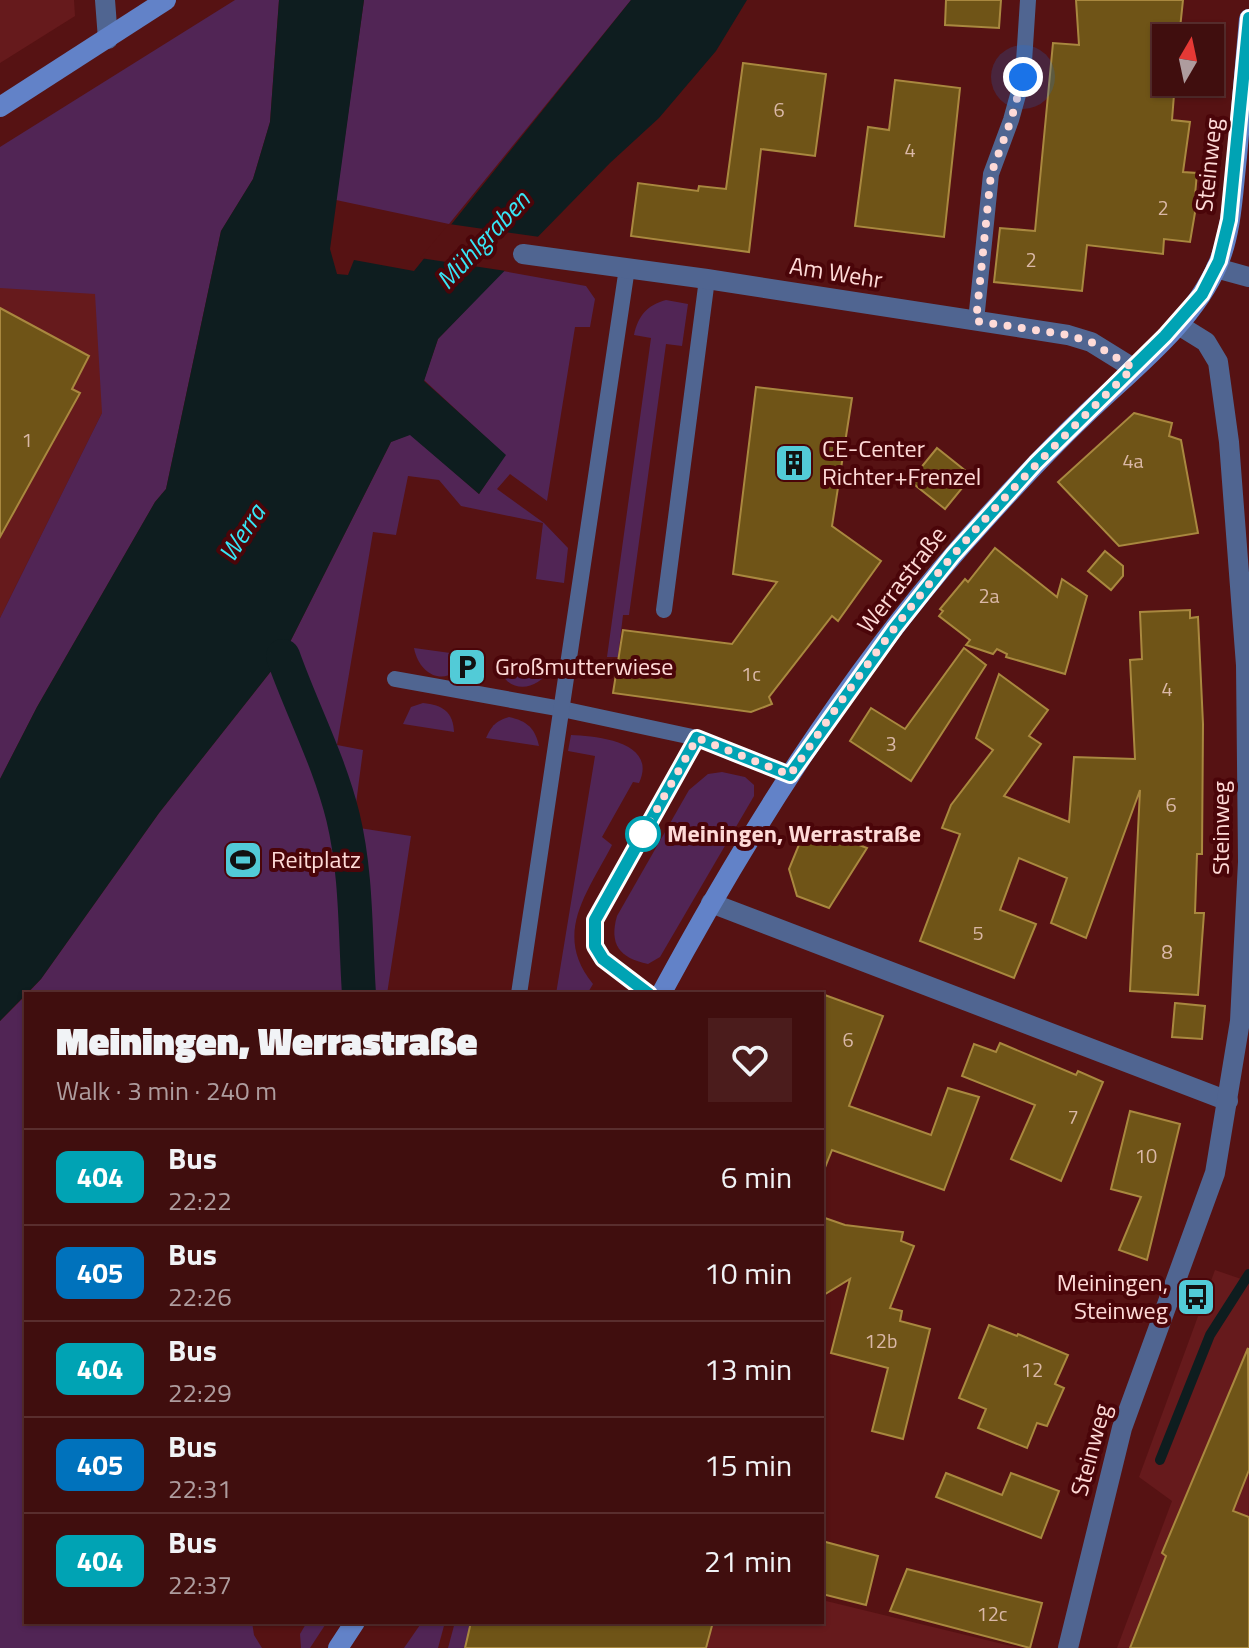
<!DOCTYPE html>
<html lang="en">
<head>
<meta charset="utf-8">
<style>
	body { margin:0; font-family:"Titillium Web",sans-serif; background:#4b1c1c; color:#f1f3f6; height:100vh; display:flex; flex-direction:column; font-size:30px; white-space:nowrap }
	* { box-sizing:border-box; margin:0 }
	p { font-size:26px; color:#ae9c9e }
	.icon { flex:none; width:44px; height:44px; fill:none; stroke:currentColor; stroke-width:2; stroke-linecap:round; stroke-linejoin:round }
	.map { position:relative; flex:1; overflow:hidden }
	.side { position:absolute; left:24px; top:992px; width:800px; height:632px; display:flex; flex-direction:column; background:#400e0e; border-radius:0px; box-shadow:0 2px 6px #0004,0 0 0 2px #592e2e }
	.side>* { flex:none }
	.badge { padding:0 16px; border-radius:12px; font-size:28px; line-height:52px }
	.needle { width:52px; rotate:9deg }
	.buttons { position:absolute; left:1152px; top:24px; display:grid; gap:16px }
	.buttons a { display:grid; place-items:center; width:72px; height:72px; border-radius:0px; background:#400e0e; box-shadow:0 2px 6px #0004,0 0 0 2px #592e2e; font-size:40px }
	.you { position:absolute; width:40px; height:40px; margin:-20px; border:6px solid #fff; border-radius:50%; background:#1a73e8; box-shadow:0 0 0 12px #1a73e833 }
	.map>.badge { position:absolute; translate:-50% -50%; box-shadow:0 0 0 4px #fff }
	.round { display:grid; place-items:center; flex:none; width:84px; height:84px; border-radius:0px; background:#4b1c1c }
	.head { display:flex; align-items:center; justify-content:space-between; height:136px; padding:0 32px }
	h1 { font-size:38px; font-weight:800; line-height:60px }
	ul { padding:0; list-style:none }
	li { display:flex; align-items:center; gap:24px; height:96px; padding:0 32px; border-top:2px solid #592e2e }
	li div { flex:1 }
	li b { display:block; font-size:30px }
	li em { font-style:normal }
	li .badge { min-width:88px; font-weight:700; text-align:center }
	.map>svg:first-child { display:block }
	.built { fill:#661a1c }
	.green { fill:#512555 }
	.water { fill:#0e1d1f }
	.pier { fill:#561213 }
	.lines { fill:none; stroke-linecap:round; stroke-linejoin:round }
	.stream { stroke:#0e1d1f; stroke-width:10 }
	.canal { stroke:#0e1d1f; stroke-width:34 }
	.building { fill:#6f5417; stroke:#a9883f; stroke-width:2 }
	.lane { stroke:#506591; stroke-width:16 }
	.street { stroke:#506591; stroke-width:20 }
	.secondary { stroke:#6282c8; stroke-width:20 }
	.line-casing { stroke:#fff; stroke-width:18 }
	.line { stroke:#00a3b4; stroke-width:12 }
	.walk { stroke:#fedad7; stroke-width:8; stroke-dasharray:0 14.4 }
	.stop-dot { fill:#fff; stroke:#00a3b4; stroke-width:4 }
	.labels { text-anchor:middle; stroke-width:8; stroke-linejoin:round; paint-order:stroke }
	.number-label { font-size:20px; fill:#dab8a7 }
	.street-label { font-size:24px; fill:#fedad7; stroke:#4a0509 }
	.poi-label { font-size:24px; fill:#fedad7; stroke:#4a0509; text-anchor:start }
	.stop-label { font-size:24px; font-weight:bold; fill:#fedad7; stroke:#4a0509; text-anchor:start }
	.water-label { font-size:26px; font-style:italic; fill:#37e5f5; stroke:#4a0509 }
</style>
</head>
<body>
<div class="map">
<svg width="1249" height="1648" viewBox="0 0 1249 1648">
	<rect width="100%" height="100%" fill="#561213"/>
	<g class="built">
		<path d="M0,0h74l1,16 -75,47z"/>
		<path d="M0,147l114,23 -12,243 -102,205z"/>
		<path d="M1215,1270l32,11 2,-3v370h-132l55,-147 -33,-24z"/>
		<path d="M822,1600l197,48h-565l7,-26h361z"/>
	</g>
	<g class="green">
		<path d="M235,0h44l-9,122 -17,57 -32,52 -55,258 -11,13 -118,205 -37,72v-161l102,-205 -7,-119 -95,-6v-141z"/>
		<path d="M364,0h267l-182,224 -113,-24z"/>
		<path d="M503,271l83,15 9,13 -5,28h-15l-28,174 -37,-27 -13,15 47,34 24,25 -4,35 -28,-4 7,-56 -82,-17 -22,-26 -31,-4 -12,59 -23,-3 -36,213 26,5 -10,77 58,9 -24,158h-360l14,-15 118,-166 124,-157 108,-214 19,-8 69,60 26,-39 -81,-75 14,-41z"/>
		<path d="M666,300l22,4 -6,42 -16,-2 -37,271h-6l-5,42h-11l44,-319 -17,-3c4,-19 13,-30 32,-35z"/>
		<path d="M414,648l51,7c-11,34 -45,25 -51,-7z"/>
		<path d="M499,660l51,8c-14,28 -51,24 -51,-8z"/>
		<path d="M423,703c20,2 30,9 31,29l-51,-8 8,-17z"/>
		<path d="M509,717c18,4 26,11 30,29l-53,-8c6,-13 10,-17 23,-21z"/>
		<path d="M571,735c27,1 87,7 68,48l-6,-1 -31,55 10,8c-24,47 -60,89 -19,139l-6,10h-31l39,-238 -27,-5z"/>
		<path d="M722,772l23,5 9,8v11l-94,161 -12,7c-29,-6 -39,-20 -31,-48l72,-126 19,-16z"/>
		<path d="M26,995v627h226l2,13 8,13h-262v-627z"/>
		<path d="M307,1622h20l-17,26h-9l-1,-14z"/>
		<path d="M422,1622h23l-7,26h-34z"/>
		<path d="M455,1622h16l-6,26h-17z"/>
	</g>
	<path class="water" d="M279,0h85l-34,249 7,25 11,1 6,-15 60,11 217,-271h116l-31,51 -57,67 -49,45 -172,176 -14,42 82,74 -27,39 -69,-59 -19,7 -108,214 -124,157 -118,166 -41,42v-242l37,-72 118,-205 11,-13 55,-258 32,-52 17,-57z"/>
	<path class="pier" d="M449,224l91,13 -34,34 -86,-13z"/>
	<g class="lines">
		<path class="stream" d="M1160,1460l50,-125 39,-61"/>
		<path class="canal" d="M283,656c19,54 46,104 60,161 14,58 12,118 16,177"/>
	</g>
	<g class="building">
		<path d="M946,0h55l-2,28 -54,-3z"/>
		<path d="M1076,0h107l-4,38h-13v44h9l-3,38 18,2 -7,50 14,1 -2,22h3l-8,47 -26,-3 -1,15 -76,-9 -5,46 -88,-9 6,-54 35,3 18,-188 26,2z"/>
		<path d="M743,63l83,11 -11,82 -54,-7 -12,103 -118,-16 7,-53 60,8 1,-5 27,3z"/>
		<path d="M895,80l65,8 -16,149 -89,-11 13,-99 21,3z"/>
		<path d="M0,308l89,48 -17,33 8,4 -80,144z"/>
		<path d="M756,387l96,11 -20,128 49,35 -43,60 -6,-5 -63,81 3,7 -21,8 -138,-19 10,-63 109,14 45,-62 -44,-8z"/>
		<path d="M1134,413l38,10 -3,13 12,4 17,93 -79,13 -61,-64z"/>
		<path d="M937,448l35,28 -27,33 -35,-28z"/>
		<path d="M995,548l62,49 5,-18 25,17 -22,78 -59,-17 1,-3 -10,-5 -4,5 -27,-9 4,-5 -31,-24 4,-5 -3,-2 25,-30 3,3z"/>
		<path d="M1105,551l18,15v10l-12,14 -23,-19z"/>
		<path d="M1190,610v8l8,-1 5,107 -1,130h-5l-2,59h9l-6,82 -68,-4 10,-201 -54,148 -35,-15 16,-45 -48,-20 -19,52 36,14 -22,54 -94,-37 40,-107 -18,-6 9,-23 42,-55 -17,-12 23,-64 49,36 -19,26 12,8 -37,52 65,26 5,-65 61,2 -5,-99 12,-1 -2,-47z"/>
		<path d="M964,648l22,17 -75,116 -61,-40 21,-33 34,21z"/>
		<path d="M807,825l60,23 -38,60 -32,-12 -8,-27z"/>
		<path d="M822,994l61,22 -34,90 82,29 17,-47 31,9 -35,93 -112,-40 -8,20h-2z"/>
		<path d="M1175,1003l30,3 -3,33 -30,-2z"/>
		<path d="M1000,1043l76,32 2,-4 25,11 -42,99 -50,-22 24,-54 -73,-29 12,-32 22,8z"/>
		<path d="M1130,1111l50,13 -33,136 -28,-10 22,-53 -30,-8z"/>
		<path d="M822,1217l23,8 58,7 -2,9 13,5 -24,62 12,3 -2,10 30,8 -27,110 -31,-8 16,-63 -57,-15 19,-74 -28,17z"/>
		<path d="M989,1325l28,11 1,-2 50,21 -13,29 9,4 -17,38 -10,-3 -10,25 -49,-20 8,-19 -27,-11z"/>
		<path d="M1248,1348l1,122 -16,41 16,6v131h-119l36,-92 -4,-3z"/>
		<path d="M946,1473l56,22 9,-22 48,18 -18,47 -105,-41z"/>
		<path d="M822,1541l56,15 -12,49 -44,-11z"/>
		<path d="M907,1569l135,34 -12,45 -140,-37z"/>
		<path d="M471,1622h242l-7,26h-241z"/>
	</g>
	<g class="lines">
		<g class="lane">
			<path d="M976,321l15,-147 20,-54 12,-43 5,-77"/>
			<path d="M664,610l43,-331"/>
			<path d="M395,679l167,30 135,29 93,37"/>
			<path d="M519,994l108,-726"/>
			<path d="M649,994l-46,-35 -8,-13v-26l102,-182"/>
		</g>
		<g class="street">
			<path d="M105,0l3,39"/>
			<path d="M523,254l184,25 361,56 23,7 42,26"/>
			<path d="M1216,268l33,9"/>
			<path d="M711,903l517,198"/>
			<path d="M1068,1648l54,-220 93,-255 25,-152 8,-159 -2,-197 -17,-223 -11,-80 -12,-20 -29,-18"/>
		</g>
		<g class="secondary">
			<path d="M0,107l166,-107"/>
			<path d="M661,994c86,-159 183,-314 302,-450 39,-44 78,-87 120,-127 47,-46 109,-92 135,-153 14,-32 15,-73 19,-107 4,-46 8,-92 12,-138"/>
			<path d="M338,1648l17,-26"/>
		</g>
	</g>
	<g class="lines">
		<defs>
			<path id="line" d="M649,994l-46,-35 -8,-13v-26l102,-182 93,37 105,-147 58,-73 83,-92 129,-127 37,-42 17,-33 10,-41 20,-202"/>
		</defs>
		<use href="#line" class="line-casing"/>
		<use href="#line" class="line"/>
		<path class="walk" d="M643,834l54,-96 93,37c52,-76 105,-152 165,-222 56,-65 117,-125 178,-185l-42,-26 -23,-7 -92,-14 15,-147 20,-54 12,-43"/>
	</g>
	<defs>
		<symbol id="building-square" viewBox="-11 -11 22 22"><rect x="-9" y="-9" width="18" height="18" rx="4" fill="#52cbd7" stroke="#4a0509"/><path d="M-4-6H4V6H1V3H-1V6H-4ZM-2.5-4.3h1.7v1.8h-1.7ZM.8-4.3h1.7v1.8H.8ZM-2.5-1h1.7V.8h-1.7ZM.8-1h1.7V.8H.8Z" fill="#111"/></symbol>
		<symbol id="parking-square" viewBox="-11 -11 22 22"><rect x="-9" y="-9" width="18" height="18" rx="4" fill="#52cbd7" stroke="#4a0509"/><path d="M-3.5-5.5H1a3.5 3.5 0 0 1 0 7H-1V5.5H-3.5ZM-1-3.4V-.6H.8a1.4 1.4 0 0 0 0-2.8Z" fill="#111"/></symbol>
		<symbol id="stadium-square" viewBox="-11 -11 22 22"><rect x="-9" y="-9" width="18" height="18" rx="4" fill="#52cbd7" stroke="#4a0509"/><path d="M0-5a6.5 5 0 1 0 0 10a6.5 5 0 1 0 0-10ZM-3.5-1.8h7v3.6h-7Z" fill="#111"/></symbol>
		<symbol id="bus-square" viewBox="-11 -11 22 22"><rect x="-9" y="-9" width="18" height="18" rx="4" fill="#52cbd7" stroke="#4a0509"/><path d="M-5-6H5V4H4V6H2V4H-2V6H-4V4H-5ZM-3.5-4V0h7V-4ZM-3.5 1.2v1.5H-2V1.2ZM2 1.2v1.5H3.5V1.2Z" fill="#111"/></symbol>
	</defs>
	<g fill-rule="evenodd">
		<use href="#building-square" x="772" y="441" width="44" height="44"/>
		<use href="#parking-square" x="445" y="645" width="44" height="44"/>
		<use href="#stadium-square" x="221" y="838" width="44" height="44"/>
		<use href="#bus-square" x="1174" y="1275" width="44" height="44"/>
	</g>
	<circle class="stop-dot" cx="643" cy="834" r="16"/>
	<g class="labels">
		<g class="number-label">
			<text x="779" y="117">6</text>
			<text x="910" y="157">4</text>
			<text x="1163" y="215">2</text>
			<text x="1031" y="267">2</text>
			<text x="27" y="447">1</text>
			<text x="1133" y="468">4a</text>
			<text x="989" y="603">2a</text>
			<text x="751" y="681">1c</text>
			<text x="1167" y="696">4</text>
			<text x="891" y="751">3</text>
			<text x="1171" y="812">6</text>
			<text x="978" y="940">5</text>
			<text x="1167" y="959">8</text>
			<text x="848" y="1047">6</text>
			<text x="1073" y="1124">7</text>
			<text x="1146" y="1163">10</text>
			<text x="881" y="1348">12b</text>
			<text x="1032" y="1377">12</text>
			<text x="992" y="1621">12c</text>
		</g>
		<g class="street-label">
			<text transform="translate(1209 165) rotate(-84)" y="8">Steinweg</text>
			<text transform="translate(836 273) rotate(9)" y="8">Am Wehr</text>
			<text transform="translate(902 580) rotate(-52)" y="8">Werrastraße</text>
			<text transform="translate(1221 828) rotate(-90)" y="8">Steinweg</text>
			<text transform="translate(1091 1450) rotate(-75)" y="8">Steinweg</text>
		</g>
		<g class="poi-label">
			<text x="822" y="457">CE-Center<tspan x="822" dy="28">Richter+Frenzel</tspan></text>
			<text x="495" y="675">Großmutterwiese</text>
			<text x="271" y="868">Reitplatz</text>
			<text x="1168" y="1291" text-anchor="end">Meiningen,<tspan x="1168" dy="28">Steinweg</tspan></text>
		</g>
		<g class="stop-label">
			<text x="667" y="842">Meiningen, Werrastraße</text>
		</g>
		<g class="water-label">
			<text transform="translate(483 240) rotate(-47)" y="9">Mühlgraben</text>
			<text transform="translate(242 533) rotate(-57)" y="9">Werra</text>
		</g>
	</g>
</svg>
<div class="buttons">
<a><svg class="needle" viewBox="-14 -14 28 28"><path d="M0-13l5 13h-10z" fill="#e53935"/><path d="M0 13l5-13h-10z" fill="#ae9c9e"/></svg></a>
</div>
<div class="you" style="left:1023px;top:77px"></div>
<section class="side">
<div class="head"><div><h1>Meiningen, Werrastraße</h1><p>Walk · 3 min · 240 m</p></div><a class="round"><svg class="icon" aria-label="heart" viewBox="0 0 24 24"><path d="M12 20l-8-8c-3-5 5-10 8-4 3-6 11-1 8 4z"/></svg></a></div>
<ul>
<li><span class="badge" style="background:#00a3b4;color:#fff">404</span><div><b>Bus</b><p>22:22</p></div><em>6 min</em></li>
<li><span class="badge" style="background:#0072bc;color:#fff">405</span><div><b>Bus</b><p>22:26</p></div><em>10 min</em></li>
<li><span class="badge" style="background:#00a3b4;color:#fff">404</span><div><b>Bus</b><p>22:29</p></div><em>13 min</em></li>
<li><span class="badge" style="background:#0072bc;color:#fff">405</span><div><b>Bus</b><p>22:31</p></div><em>15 min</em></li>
<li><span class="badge" style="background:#00a3b4;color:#fff">404</span><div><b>Bus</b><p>22:37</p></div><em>21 min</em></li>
</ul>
</section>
</div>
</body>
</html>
